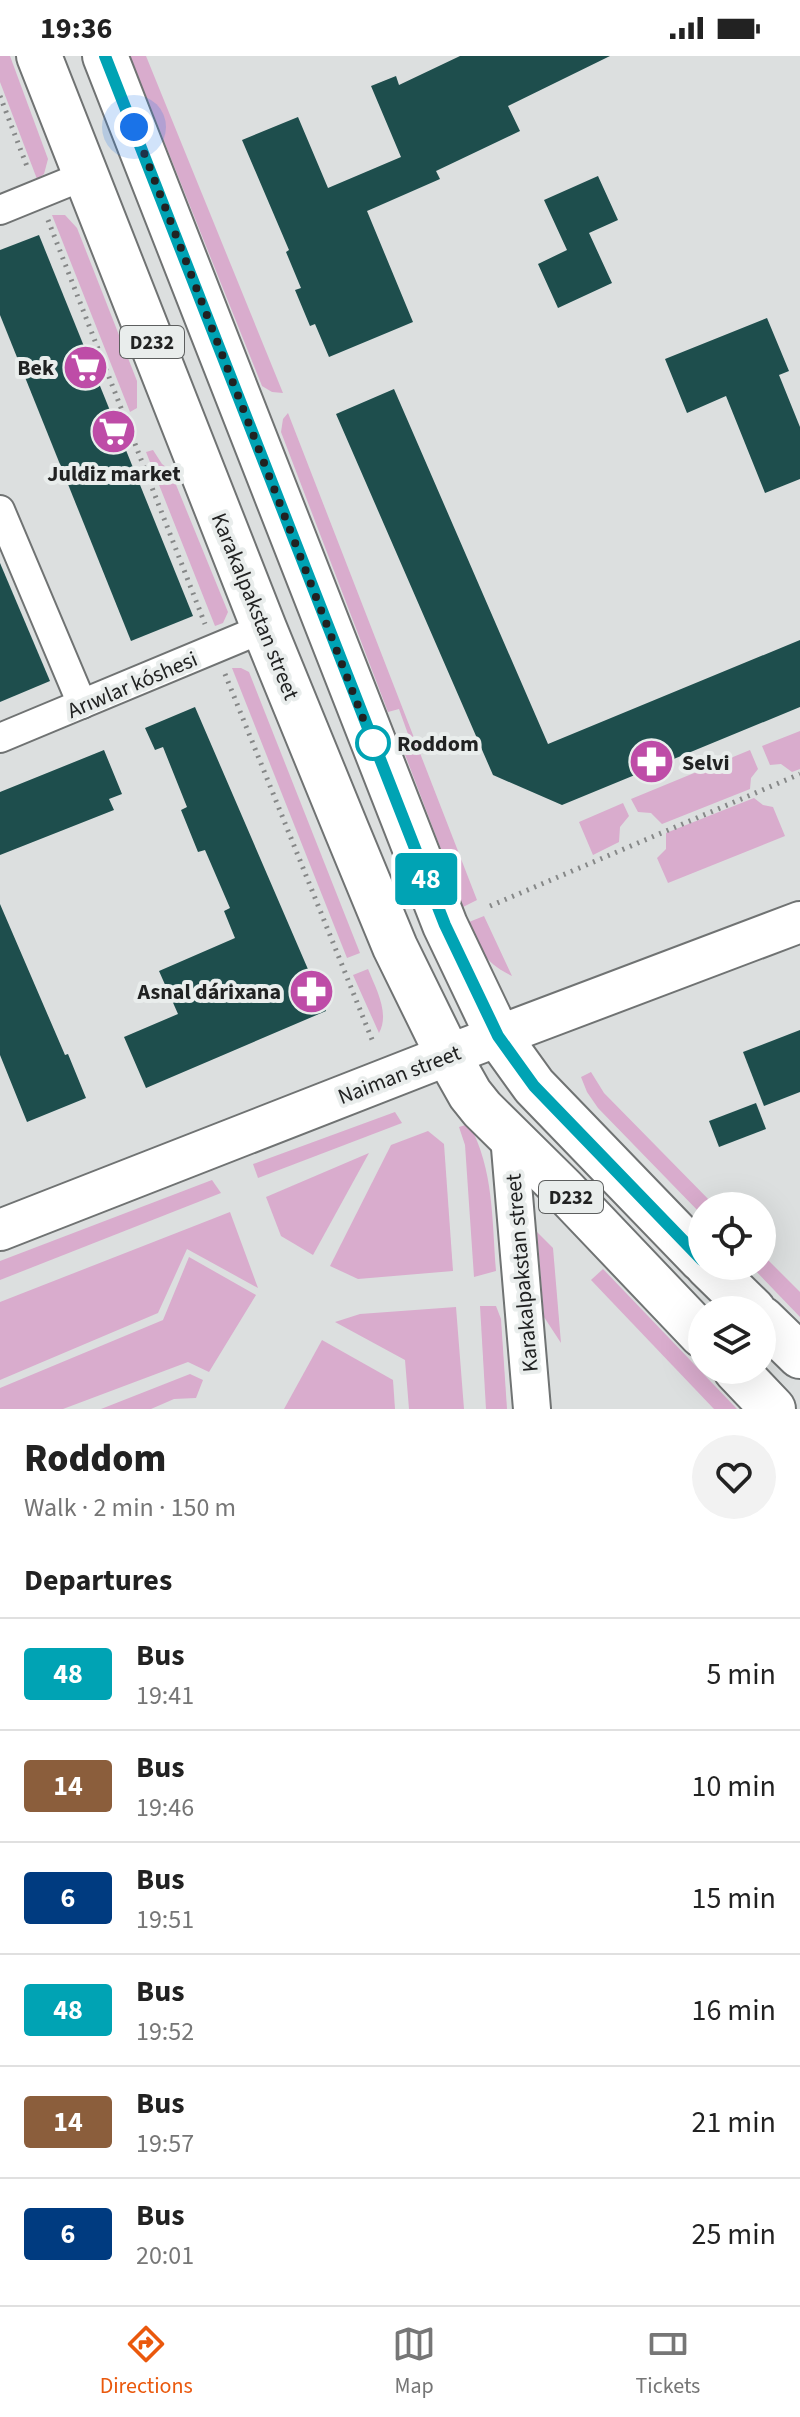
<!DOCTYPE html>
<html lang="en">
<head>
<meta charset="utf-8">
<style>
	body { margin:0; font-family:"Source Sans 3",sans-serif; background:#f2f2f2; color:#222; height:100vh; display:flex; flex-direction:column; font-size:30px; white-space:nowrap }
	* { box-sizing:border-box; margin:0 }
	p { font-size:26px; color:#767676 }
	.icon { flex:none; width:44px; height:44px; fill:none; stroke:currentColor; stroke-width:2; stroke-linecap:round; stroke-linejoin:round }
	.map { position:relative; height:1353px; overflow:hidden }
	.drawer { display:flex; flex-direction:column; background:#fff; flex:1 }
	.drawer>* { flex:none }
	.badge { padding:0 16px; border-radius:6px; font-size:28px; line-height:52px }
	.controls { position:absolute; left:688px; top:1136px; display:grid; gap:16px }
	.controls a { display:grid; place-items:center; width:88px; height:88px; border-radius:50%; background:#fff; box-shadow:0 8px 32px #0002; font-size:40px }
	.you { position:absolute; width:40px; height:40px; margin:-20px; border:6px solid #fff; border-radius:50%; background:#1a73e8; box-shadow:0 0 0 12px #1a73e833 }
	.map>.badge { position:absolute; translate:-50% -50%; box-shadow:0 0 0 4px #fff }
	h2 { padding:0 24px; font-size:30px; line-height:72px }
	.round { display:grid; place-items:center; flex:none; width:84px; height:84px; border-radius:42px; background:#f2f2f2 }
	.summary { display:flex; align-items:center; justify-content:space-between; height:136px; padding:0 24px }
	h1 { font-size:38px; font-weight:800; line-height:60px }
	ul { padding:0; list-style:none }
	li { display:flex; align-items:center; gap:24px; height:112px; padding:0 24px; border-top:2px solid #e0e0e0 }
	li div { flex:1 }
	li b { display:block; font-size:30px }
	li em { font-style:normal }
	li .badge { min-width:88px; font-weight:700; text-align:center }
	.status { display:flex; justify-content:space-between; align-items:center; height:56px; padding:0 40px; background:#fff; direction:ltr }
	.status svg { height:22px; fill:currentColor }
	.tab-bar { display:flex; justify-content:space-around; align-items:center; height:112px; border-top:2px solid #e0e0e0; background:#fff; font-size:22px; color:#767676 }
	.tab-bar a { display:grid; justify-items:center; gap:4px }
	.tab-bar .selected { color:#ea580c }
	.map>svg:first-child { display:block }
	.green { fill:#d9accd }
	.building { fill:#1e4e4d }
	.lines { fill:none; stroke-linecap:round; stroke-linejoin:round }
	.minor-casing { stroke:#707373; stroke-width:32 }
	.tertiary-casing { stroke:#707373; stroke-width:40 }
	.secondary-casing { stroke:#707373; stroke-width:44 }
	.primary-casing { stroke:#707373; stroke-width:48 }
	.path { stroke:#868888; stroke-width:5; stroke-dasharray:2 6; stroke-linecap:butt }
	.minor { stroke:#fff; stroke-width:28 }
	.tertiary { stroke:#fff; stroke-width:36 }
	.secondary { stroke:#fff; stroke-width:40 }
	.primary { stroke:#fff; stroke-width:44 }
	.line-casing { stroke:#fff; stroke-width:18 }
	.line { stroke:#00a3b4; stroke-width:12 }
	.walk { stroke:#212222; stroke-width:8; stroke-dasharray:0 14.4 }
	.stop-dot { fill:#fff; stroke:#00a3b4; stroke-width:4 }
	.labels { text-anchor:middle; stroke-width:8; stroke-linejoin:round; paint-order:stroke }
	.shield { fill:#e9edec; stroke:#5d5f5f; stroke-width:2 }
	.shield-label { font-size:20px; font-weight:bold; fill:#212222 }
	.poi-label { font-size:22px; font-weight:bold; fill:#212222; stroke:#e9edec; text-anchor:end }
	.street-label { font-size:22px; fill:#212222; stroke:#e9edec }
	.stop-label { font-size:22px; font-weight:bold; fill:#212222; stroke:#e9edec; text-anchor:start }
</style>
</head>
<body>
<div class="status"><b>19:36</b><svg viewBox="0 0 49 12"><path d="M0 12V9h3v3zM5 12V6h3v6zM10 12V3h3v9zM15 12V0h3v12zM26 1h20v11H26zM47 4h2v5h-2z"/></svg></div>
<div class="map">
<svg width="800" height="1353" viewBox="0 0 800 1353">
	<rect width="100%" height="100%" fill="#dcdfdf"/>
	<g class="green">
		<path d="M0,0h10l38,103 -4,15 -7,5 -37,-97z"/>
		<path d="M130,0h16l137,337 -11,-1 -10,-6z"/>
		<path d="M52,159h13l12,13 60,153v27l-7,4z"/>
		<path d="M288,357l189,487 -14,7 -59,-155 9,-4 -14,-39 -11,3 -107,-280 2,-13z"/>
		<path d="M153,394l9,14 8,6 58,142 -5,11 -8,3 -69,-174z"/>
		<path d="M232,612h9l8,4 111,281 -13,5z"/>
		<path d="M800,675v38l-8,3 -11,-8 -11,1 -8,-19z"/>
		<path d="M750,694l8,19 -7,9 -1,11 -88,35 -11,-11 -13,-1 -7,-13z"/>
		<path d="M754,742l9,7 10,2 12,29 -117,47 -11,-25 9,-9v-16z"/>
		<path d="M623,747l6,13 -9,11 -1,15 -26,13 -14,-33z"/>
		<path d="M484,860l28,60c-30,-15 -31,-26 -43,-54z"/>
		<path d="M368,913c8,20 22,44 11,64l-26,-58z"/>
		<path d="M591,1016l13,21 111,113h-13v9l-104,-107 -11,-16 -6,-15z"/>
		<path d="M395,1056l7,11 -144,55 -5,-14z"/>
		<path d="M469,1068c25,45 23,97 27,147l-22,6 -9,-132 -6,-18z"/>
		<path d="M428,1075l16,13 9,127 -95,8 -28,-13 61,-121z"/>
		<path d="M369,1097l-56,102 -32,-19 -15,-39z"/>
		<path d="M212,1124l9,13 -221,87v-19z"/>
		<path d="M230,1156l28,76 -71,-39 -29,64 -158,67v-78z"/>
		<path d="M537,1176l16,16 8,95 -17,-26z"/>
		<path d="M762,1198l38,38v25l-49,-51h11z"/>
		<path d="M189,1201l67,38 -47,77 -21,-10 -125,47h-63v-21l163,-68z"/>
		<path d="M603,1213l134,140h-23l-123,-129z"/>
		<path d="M480,1250h16l5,13 6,90h-21z"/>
		<path d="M456,1251l8,102h-55l-4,-49 -70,-38 25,-8z"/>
		<path d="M322,1284l71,40 2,29h-111z"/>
		<path d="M190,1318l13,6 -7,18 -22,1 -23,10h-50z"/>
	</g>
	<g class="building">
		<path d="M460,0h150l-102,50 12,25 -84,40 4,8 -73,32 46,111 -84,35 -14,-33 -5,2 -15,-36 6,-2 -15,-36 3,-2 -47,-110 56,-23 30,71 73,-31 -30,-71 25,-10 3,9z"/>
		<path d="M598,120l20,44 -29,13 23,50 -54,25 -20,-44 29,-14 -23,-50z"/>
		<path d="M39,179l154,381 -62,25 -131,-326v-65z"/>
		<path d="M767,262l22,53 -10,4 21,52v52l-35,14 -39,-97 -39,17 -22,-54z"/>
		<path d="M394,333l154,355 252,-104v67l-238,98 -69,-30 -157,-361z"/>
		<path d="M0,507l50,118 -50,21z"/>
		<path d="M195,651l131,304 -180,77 -22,-51 54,-23 -19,-43 76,-33 -11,-27 6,-3 -25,-58 -7,2 -17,-42 6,-3 -24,-60 -8,3 -10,-22z"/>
		<path d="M104,694l18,44 -13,5 5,11 -114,45v-63z"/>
		<path d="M0,848l65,151 3,-1 18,44 -59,24 -27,-67z"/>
		<path d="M800,974v62l-36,14 -21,-54z"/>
		<path d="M756,1047l10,26 -47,18 -10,-26z"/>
	</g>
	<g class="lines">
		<defs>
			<g id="minor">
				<path d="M0,154l86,-35"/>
				<path d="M0,454l82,194"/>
				<path d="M0,682l264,-110"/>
			</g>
			<path id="tertiary" d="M509,1080l23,273"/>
			<path id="secondary" d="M0,1174l448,-175 352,-133"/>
			<g id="primary">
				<path d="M39,0l225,572 83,203 48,116 53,108 22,39 12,15 81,80 139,146"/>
				<path d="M105,0l340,869 53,111 36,50 168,174"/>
				<path d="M708,1210l45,44"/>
				<path d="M762,1263l38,37"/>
				<path d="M736,1314l37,39"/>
			</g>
		</defs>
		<use href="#minor" class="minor-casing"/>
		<use href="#tertiary" class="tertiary-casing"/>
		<use href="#secondary" class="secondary-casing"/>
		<use href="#primary" class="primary-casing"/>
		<g class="path">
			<path d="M0,40l28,73"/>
			<path d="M48,164l157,404"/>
			<path d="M225,618l148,368"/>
			<path d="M490,850l310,-132"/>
		</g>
		<use href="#minor" class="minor"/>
		<use href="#tertiary" class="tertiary"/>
		<use href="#secondary" class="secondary"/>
		<use href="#primary" class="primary"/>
	</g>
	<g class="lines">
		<defs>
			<path id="line" d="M105,0l340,869 53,111 36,50 168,174"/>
		</defs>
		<use href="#line" class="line-casing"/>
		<use href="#line" class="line"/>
		<path class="walk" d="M134,71l242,625 -3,-9"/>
	</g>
	<defs>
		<symbol id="supermarket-disc" viewBox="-11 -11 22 22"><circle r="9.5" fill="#be4ca7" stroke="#e9edec"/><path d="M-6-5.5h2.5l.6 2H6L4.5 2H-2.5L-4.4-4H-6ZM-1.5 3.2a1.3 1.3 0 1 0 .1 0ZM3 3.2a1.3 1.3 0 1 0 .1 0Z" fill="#fff"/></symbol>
		<symbol id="pharmacy-disc" viewBox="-11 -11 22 22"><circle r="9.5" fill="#be4ca7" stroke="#e9edec"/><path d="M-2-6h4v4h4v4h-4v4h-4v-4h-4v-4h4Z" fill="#fff"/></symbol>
	</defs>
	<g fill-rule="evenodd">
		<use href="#supermarket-disc" x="60" y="286" width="51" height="51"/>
		<use href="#supermarket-disc" x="88" y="350" width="51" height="51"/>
		<use href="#pharmacy-disc" x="626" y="680" width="51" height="51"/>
		<use href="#pharmacy-disc" x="286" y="910" width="51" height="51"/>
	</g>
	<circle class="stop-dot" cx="373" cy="687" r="16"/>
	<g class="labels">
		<g class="shield">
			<rect x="120" y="270" width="64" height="32" rx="6"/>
			<rect x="539" y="1125" width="64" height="32" rx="6"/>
		</g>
		<g class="shield-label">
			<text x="152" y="293">D232</text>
			<text x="571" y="1148">D232</text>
		</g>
		<g class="poi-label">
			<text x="54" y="319">Bek</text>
			<text x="114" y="425" text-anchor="middle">Juldiz market</text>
			<text x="682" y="714" text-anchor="start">Selvi</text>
			<text x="281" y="943">Asnal dárixana</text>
		</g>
		<g class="street-label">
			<text transform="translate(256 550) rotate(68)" y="8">Karakalpakstan street</text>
			<text transform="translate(132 628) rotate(-23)" y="8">Arıwlar kóshesi</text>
			<text transform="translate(399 1018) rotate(-21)" y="8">Naiman street</text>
			<text transform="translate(521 1217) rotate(-95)" y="8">Karakalpakstan street</text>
		</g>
		<g class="stop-label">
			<text x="397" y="695">Roddom</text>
		</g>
	</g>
</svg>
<div class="controls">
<a><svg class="icon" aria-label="locate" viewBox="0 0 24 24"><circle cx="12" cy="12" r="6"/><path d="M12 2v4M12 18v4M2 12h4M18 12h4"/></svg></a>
<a><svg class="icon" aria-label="layers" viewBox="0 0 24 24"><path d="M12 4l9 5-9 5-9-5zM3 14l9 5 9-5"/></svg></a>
</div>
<div class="you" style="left:134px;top:71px"></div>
<b class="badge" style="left:426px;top:823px;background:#00a3b4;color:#fff">48</b>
</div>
<section class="drawer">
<div class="summary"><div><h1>Roddom</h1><p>Walk · 2 min · 150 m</p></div><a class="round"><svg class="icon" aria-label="heart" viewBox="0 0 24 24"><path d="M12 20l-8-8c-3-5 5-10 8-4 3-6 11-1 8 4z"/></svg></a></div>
<h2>Departures</h2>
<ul>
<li><span class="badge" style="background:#00a3b4;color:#fff">48</span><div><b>Bus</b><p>19:41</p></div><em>5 min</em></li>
<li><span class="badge" style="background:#8b5e3c;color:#fff">14</span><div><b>Bus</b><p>19:46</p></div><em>10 min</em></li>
<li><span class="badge" style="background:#003b80;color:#fff">6</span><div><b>Bus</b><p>19:51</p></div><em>15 min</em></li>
<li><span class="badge" style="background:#00a3b4;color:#fff">48</span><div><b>Bus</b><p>19:52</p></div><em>16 min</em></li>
<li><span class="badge" style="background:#8b5e3c;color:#fff">14</span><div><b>Bus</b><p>19:57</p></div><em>21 min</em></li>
<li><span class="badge" style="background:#003b80;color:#fff">6</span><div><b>Bus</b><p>20:01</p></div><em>25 min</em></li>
</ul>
</section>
<nav class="tab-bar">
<a class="selected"><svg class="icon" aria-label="directions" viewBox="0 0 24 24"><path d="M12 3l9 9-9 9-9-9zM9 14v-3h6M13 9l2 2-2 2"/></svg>Directions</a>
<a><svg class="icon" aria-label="map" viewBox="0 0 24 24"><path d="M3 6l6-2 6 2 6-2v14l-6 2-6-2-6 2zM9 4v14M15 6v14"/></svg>Map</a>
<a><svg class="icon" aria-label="tickets" viewBox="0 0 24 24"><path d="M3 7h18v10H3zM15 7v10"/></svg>Tickets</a>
</nav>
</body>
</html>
